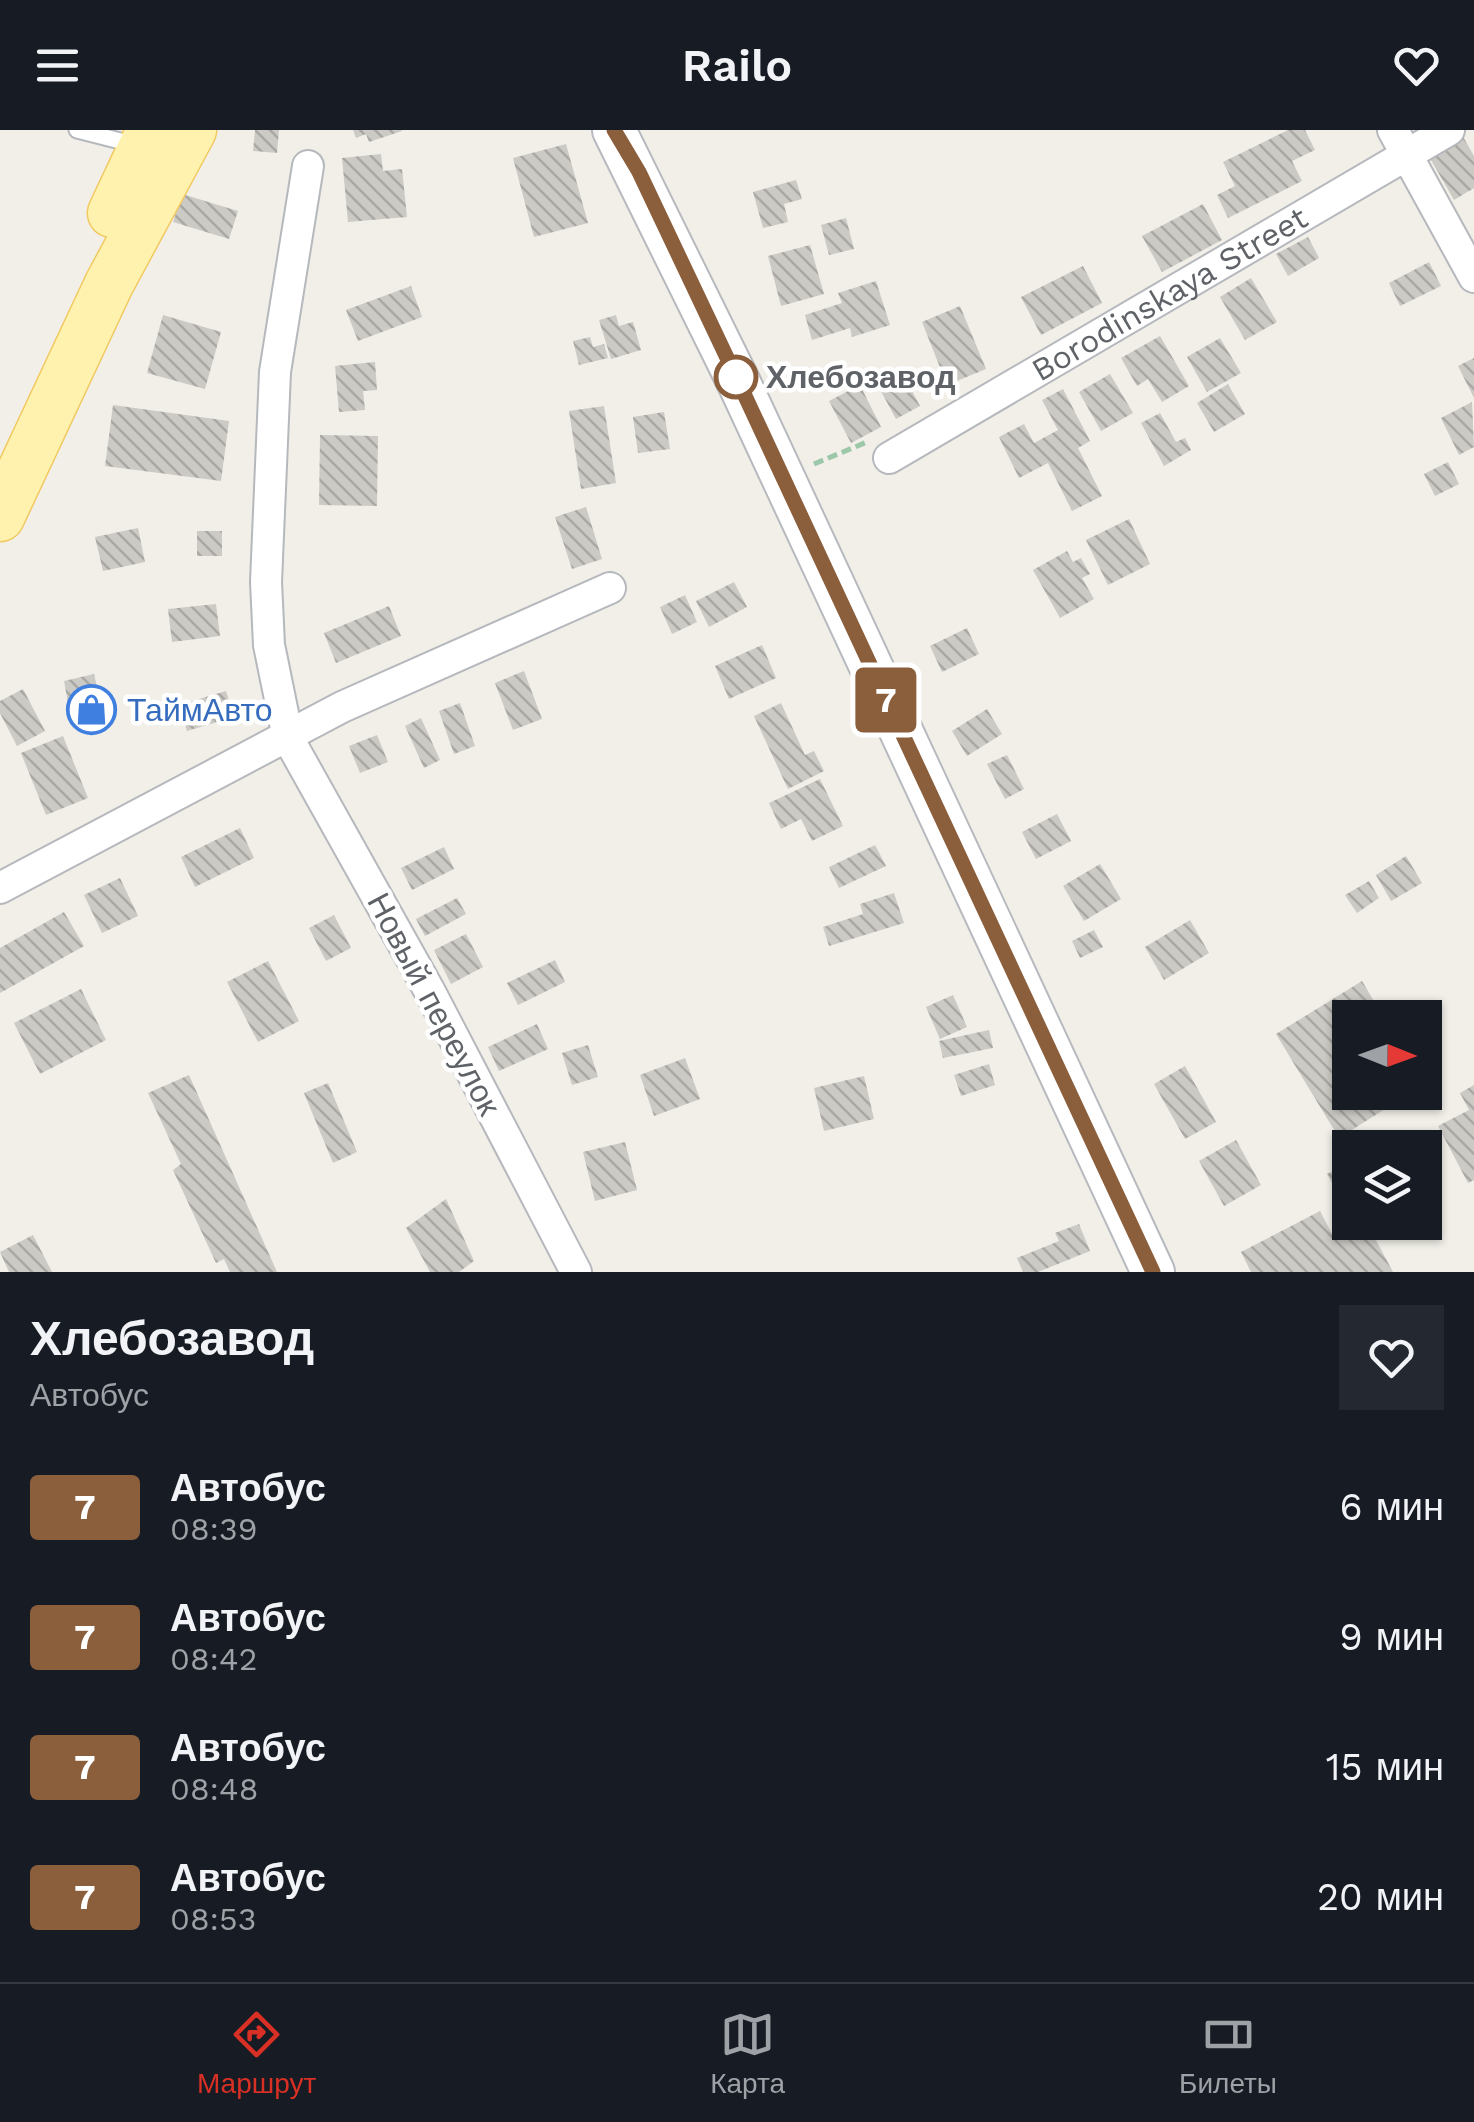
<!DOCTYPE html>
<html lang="ru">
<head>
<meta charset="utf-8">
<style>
	body { margin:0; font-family:"Work Sans",sans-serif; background:#242831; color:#f1f3f6; height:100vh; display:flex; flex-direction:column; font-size:38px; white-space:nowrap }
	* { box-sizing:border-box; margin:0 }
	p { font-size:32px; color:#9ea1a6 }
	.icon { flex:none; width:55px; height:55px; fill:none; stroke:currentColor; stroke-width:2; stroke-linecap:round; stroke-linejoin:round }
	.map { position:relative; height:1142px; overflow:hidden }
	.panel { display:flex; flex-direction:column; background:#171b24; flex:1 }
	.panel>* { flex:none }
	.badge { padding:0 20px; border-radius:8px; font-size:35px; line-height:65px }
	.needle { width:65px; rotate:91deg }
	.buttons { position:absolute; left:1332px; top:870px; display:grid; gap:20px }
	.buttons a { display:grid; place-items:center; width:110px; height:110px; border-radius:0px; background:#171b24; box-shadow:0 2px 8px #0004; font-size:50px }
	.map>.badge { position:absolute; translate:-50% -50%; box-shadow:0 0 0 5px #fff }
	.round { display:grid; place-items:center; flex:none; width:105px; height:105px; border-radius:0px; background:#242831 }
	.overview { display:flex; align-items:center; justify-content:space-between; height:170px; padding:0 30px }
	h1 { font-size:48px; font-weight:600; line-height:75px }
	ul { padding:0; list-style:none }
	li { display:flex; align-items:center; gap:30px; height:130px; padding:0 30px }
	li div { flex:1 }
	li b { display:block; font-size:38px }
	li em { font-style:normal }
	li .badge { min-width:110px; font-weight:700; text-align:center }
	header { display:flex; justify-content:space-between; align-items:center; height:130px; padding:0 30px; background:#171b24; font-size:45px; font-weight:600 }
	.menu { display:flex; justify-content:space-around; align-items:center; height:140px; border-top:2px solid #363941; background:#171b24; font-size:28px; color:#9ea1a6 }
	.menu a { display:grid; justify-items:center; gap:5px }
	.menu .selected { color:#d93025 }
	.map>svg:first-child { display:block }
	.building { fill:url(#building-back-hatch) }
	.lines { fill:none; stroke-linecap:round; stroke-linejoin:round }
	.lane-casing { stroke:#b5b8bc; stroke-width:19 }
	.street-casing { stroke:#b5b8bc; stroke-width:34 }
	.secondary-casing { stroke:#b6babf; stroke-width:46 }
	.primary-casing { stroke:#f2c960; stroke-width:51 }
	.path { stroke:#9cc7a9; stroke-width:5; stroke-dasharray:10 5; stroke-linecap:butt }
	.lane { stroke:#fff; stroke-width:15 }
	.street { stroke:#fff; stroke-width:30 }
	.secondary { stroke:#fff; stroke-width:42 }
	.primary { stroke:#fff2af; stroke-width:48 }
	.line-casing { stroke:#fff; stroke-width:22 }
	.line { stroke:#8b5e3c; stroke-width:15 }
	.stop-dot { fill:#fff; stroke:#8b5e3c; stroke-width:5 }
	.labels { text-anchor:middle; stroke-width:9; stroke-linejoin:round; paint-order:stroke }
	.street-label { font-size:32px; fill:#5f6368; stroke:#fff }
	.stop-label { font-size:32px; font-weight:bold; fill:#5f6368; stroke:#fff; text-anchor:start }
	.shop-label { font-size:32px; fill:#366cbe; stroke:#fff; text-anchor:start }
</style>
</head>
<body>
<header><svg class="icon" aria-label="menu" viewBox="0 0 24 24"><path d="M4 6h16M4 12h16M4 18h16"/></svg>Railo<svg class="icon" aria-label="heart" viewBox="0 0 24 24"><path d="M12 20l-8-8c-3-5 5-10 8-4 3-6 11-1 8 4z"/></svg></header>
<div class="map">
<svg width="1474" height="1142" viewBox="0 0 1474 1142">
	<defs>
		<pattern id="building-back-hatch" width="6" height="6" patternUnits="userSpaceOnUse" patternTransform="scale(2.5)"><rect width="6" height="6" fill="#cccac5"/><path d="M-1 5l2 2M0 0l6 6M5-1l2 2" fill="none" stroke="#a9a8a4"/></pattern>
	</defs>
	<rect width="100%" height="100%" fill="#f1efe8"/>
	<g class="building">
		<path d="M255,0h24l-2,23 -24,-2z"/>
		<path d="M353,0h49v1l-33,11 -3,-8 -10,4z"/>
		<path d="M1288,0h17l10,20 -23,11 10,20 -74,37 -11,-23 18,-9 -12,-24z"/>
		<path d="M1461,3l13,23v32l-20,12 -27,-47z"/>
		<path d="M566,14l22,79 -54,14 -21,-79z"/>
		<path d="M381,24l2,17 19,-2 5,48 -59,5 -6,-64z"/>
		<path d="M796,50l6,19 -18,5 4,18 -25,6 -10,-36z"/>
		<path d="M182,64l56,17 -9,28 -56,-17z"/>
		<path d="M1203,74l19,36 -60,32 -20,-36z"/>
		<path d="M846,88l8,31 -25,6 -8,-30z"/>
		<path d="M1308,107l11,21 -31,18 -12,-22z"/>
		<path d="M810,115l14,49 -43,12 -13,-50z"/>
		<path d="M1429,132l12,24 -41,20 -11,-23z"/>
		<path d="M1083,136l19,37 -61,32 -20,-38z"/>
		<path d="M1251,148l26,44 -32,18 -25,-43z"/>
		<path d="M876,151l14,44 -38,12 -2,-9 -38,12 -7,-25 37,-12 -4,-10z"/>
		<path d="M411,156l11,31 -64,24 -12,-31z"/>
		<path d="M960,176l26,63 -39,16 -25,-63z"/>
		<path d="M163,185l58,17 -16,57 -58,-16z"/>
		<path d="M616,185l3,11 14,-4 8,28 -30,9 -12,-39z"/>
		<path d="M1160,206l29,50 -27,16 -14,-23 -11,7 -16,-28z"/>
		<path d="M590,207l3,10 11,-3 4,14 -29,7 -6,-24z"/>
		<path d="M1220,208l21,35 -34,19 -20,-35z"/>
		<path d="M1474,228v40l-16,-32z"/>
		<path d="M375,232l2,28 -14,1 2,19 -26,2 -4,-46z"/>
		<path d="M900,239l20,37 -24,13 -20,-37z"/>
		<path d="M1110,244l23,39 -32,18 -22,-39z"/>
		<path d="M1228,254l17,30 -31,18 -17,-29z"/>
		<path d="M860,255l21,42 -30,16 -22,-42z"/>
		<path d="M1063,259l27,52 -12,7 24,48 -30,15 -24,-48 -29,15 -20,-41 25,-13 10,19 24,-13 -16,-30z"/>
		<path d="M1472,272l2,45 -15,8 -18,-37z"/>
		<path d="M113,275l116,16 -8,60 -116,-15z"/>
		<path d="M604,276l12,77 -35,6 -12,-78z"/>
		<path d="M664,282l6,37 -32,4 -5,-36z"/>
		<path d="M1160,283l16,29 9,-4 6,12 -27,16 -23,-43z"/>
		<path d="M320,305l58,1 -1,70 -58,-1z"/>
		<path d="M1448,332l11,22 -24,12 -11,-22z"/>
		<path d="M586,377l16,52 -30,10 -17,-52z"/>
		<path d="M1129,389l21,45 -42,21 -22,-45z"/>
		<path d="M138,398l7,34 -42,9 -8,-34z"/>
		<rect x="197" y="401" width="25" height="25"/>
		<path d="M1067,421l6,11 8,-4 9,16 -8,4 12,21 -34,19 -27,-48z"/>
		<path d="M734,452l13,25 -38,20 -13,-26z"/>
		<path d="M685,465l12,27 -25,12 -12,-27z"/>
		<path d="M216,474l4,32 -48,6 -4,-33z"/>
		<path d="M389,476l12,30 -65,27 -12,-30z"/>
		<path d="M967,498l12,26 -37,18 -12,-26z"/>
		<path d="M762,515l14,33 -47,21 -14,-33z"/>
		<path d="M524,541l18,48 -29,11 -18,-47z"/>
		<path d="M94,544l10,44 -32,7 -8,-44z"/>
		<path d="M23,559l22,42 -28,15 -17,-33v-12z"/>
		<path d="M226,561l8,26 -47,14 -8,-26z"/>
		<path d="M460,573l15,43 -21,8 -15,-43z"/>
		<path d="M781,573l24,52 9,-4 10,20 -36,18 -34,-73z"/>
		<path d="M987,579l15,25 -35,22 -15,-25z"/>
		<path d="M421,588l19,42 -16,8 -19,-42z"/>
		<path d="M377,605l11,27 -28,11 -11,-27z"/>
		<path d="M63,606l25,62 -42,17 -25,-62z"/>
		<path d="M1007,625l17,34 -19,10 -18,-35z"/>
		<path d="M820,649l23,47 -31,15 -11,-22 -20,10 -12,-26z"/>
		<path d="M1057,684l14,27 -35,18 -14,-27z"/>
		<path d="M240,698l14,30 -59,29 -14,-30z"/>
		<path d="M875,715l11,21 -47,22 -10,-21z"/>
		<path d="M444,717l10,22 -42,21 -11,-22z"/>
		<path d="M1406,726l16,27 -31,18 -15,-26z"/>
		<path d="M1100,734l21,35 -37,22 -21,-35z"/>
		<path d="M120,748l18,38 -36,17 -18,-38z"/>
		<path d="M1369,751l10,17 -22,15 -12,-18z"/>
		<path d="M894,763l10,30 -75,23 -6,-19 40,-13 -3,-10z"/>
		<path d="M457,768l9,16 -41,22 -9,-17z"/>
		<path d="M64,782l20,34 -84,47v-45z"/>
		<path d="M334,785l17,33 -25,13 -17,-33z"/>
		<path d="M1190,790l19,33 -45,27 -19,-33z"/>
		<path d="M1094,800l9,17 -23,11 -8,-17z"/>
		<path d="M466,804l17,33 -32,17 -17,-34z"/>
		<path d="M555,830l10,22 -47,23 -11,-22z"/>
		<path d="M268,831l31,60 -41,21 -31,-60z"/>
		<path d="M1362,851l22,37h-34v74h36l7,12 -54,34 -63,-104z"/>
		<path d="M81,859l25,51 -66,34 -26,-51z"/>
		<path d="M953,865l14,32 -27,12 -14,-32z"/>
		<path d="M537,894l11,25 -49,22 -11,-24z"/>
		<path d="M989,900l4,18 -50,10 -4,-17z"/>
		<path d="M588,915l10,32 -26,8 -10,-32z"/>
		<path d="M685,928l15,41 -46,17 -14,-41z"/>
		<path d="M989,934l6,21 -34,11 -7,-21z"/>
		<path d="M1185,936l31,56 -31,17 -31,-55z"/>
		<path d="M189,945l88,197h-47l-6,-13 -8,4 -43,-93 8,-6 -33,-71z"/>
		<path d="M864,946l10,43 -50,12 -10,-43z"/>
		<path d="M328,953l29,69 -24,11 -29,-70z"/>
		<path d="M1474,955v95l-6,3 -30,-57 31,-16 -9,-17z"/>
		<path d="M1236,1010l25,45 -37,21 -25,-45z"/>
		<path d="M625,1012l12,48 -42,11 -12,-49z"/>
		<path d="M1350,1032v55l-23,-43z"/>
		<path d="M446,1069l28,62 -15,11h-29l-24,-44z"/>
		<path d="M1320,1081l13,25 20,-14h25l-9,5 24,45h-142l-10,-20z"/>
		<path d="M1079,1094l11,27 -52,21h-15l-6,-14 42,-17 -4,-8z"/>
		<path d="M33,1105l19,37h-43l-9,-20z"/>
	</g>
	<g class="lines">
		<defs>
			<path id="lane" d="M77,0l59,15"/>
			<g id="street">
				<path d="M1393,0l81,147"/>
				<path d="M308,36l-33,206 -9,210 3,63 19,93 141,252 147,282"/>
				<path id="s1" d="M889,328l560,-328"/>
				<path d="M0,758l342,-181 268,-119"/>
			</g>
			<path id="secondary" d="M614,0l125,253 414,889"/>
			<g id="primary">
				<path d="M112,83l39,-83"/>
				<path d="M0,387l109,-233 83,-154"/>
			</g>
		</defs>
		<use href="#lane" class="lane-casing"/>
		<use href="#street" class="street-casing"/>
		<use href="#secondary" class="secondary-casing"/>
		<use href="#primary" class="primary-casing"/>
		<path class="path" d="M814,334l53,-22"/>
		<use href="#lane" class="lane"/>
		<use href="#street" class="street"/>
		<use href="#secondary" class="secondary"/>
		<use href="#primary" class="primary"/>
	</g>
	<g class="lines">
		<defs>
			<path id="line" d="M614,0l25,42 100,211 414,889"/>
		</defs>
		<use href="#line" class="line-casing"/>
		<use href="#line" class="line"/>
	</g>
	<defs>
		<symbol id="shop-ring" viewBox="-11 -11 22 22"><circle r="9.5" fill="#fff" stroke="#3f7fe0" stroke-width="1.5"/><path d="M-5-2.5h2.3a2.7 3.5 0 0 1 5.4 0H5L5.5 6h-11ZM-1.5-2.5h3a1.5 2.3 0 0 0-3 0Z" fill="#3f7fe0"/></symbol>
	</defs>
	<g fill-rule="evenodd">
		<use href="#shop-ring" x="64" y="552" width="55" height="55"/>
	</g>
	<circle class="stop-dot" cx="736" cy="247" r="20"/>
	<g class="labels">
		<g class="street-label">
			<text dy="11" stroke="none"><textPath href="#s1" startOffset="325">Borodinskaya Street</textPath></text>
			<text transform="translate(434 874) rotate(62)" y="11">Новый переулок</text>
		</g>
		<g class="stop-label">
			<text x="766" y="258">Хлебозавод</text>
		</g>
		<g class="shop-label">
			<text x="127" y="591">ТаймАвто</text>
		</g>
	</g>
</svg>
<div class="buttons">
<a><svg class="needle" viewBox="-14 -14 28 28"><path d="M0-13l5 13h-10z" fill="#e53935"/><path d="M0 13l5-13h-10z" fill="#9ea1a6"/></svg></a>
<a><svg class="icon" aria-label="layers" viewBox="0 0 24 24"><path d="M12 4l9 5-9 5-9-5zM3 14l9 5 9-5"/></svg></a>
</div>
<b class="badge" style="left:886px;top:570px;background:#8b5e3c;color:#fff">7</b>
</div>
<section class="panel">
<div class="overview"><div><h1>Хлебозавод</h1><p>Автобус</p></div><a class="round"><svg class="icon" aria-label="heart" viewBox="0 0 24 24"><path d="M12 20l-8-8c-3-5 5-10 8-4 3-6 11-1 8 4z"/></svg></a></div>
<ul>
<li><span class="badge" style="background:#8b5e3c;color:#fff">7</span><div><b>Автобус</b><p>08:39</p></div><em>6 мин</em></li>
<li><span class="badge" style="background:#8b5e3c;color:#fff">7</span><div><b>Автобус</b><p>08:42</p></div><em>9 мин</em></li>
<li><span class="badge" style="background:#8b5e3c;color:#fff">7</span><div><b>Автобус</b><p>08:48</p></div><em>15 мин</em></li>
<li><span class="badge" style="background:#8b5e3c;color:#fff">7</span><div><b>Автобус</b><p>08:53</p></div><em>20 мин</em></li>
</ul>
</section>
<nav class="menu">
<a class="selected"><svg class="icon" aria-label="directions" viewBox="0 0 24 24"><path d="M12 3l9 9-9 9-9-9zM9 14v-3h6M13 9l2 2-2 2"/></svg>Маршрут</a>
<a><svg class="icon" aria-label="map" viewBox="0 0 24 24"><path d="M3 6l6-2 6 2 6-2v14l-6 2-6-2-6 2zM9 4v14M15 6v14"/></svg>Карта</a>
<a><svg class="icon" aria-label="tickets" viewBox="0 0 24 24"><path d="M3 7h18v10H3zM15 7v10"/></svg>Билеты</a>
</nav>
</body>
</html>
